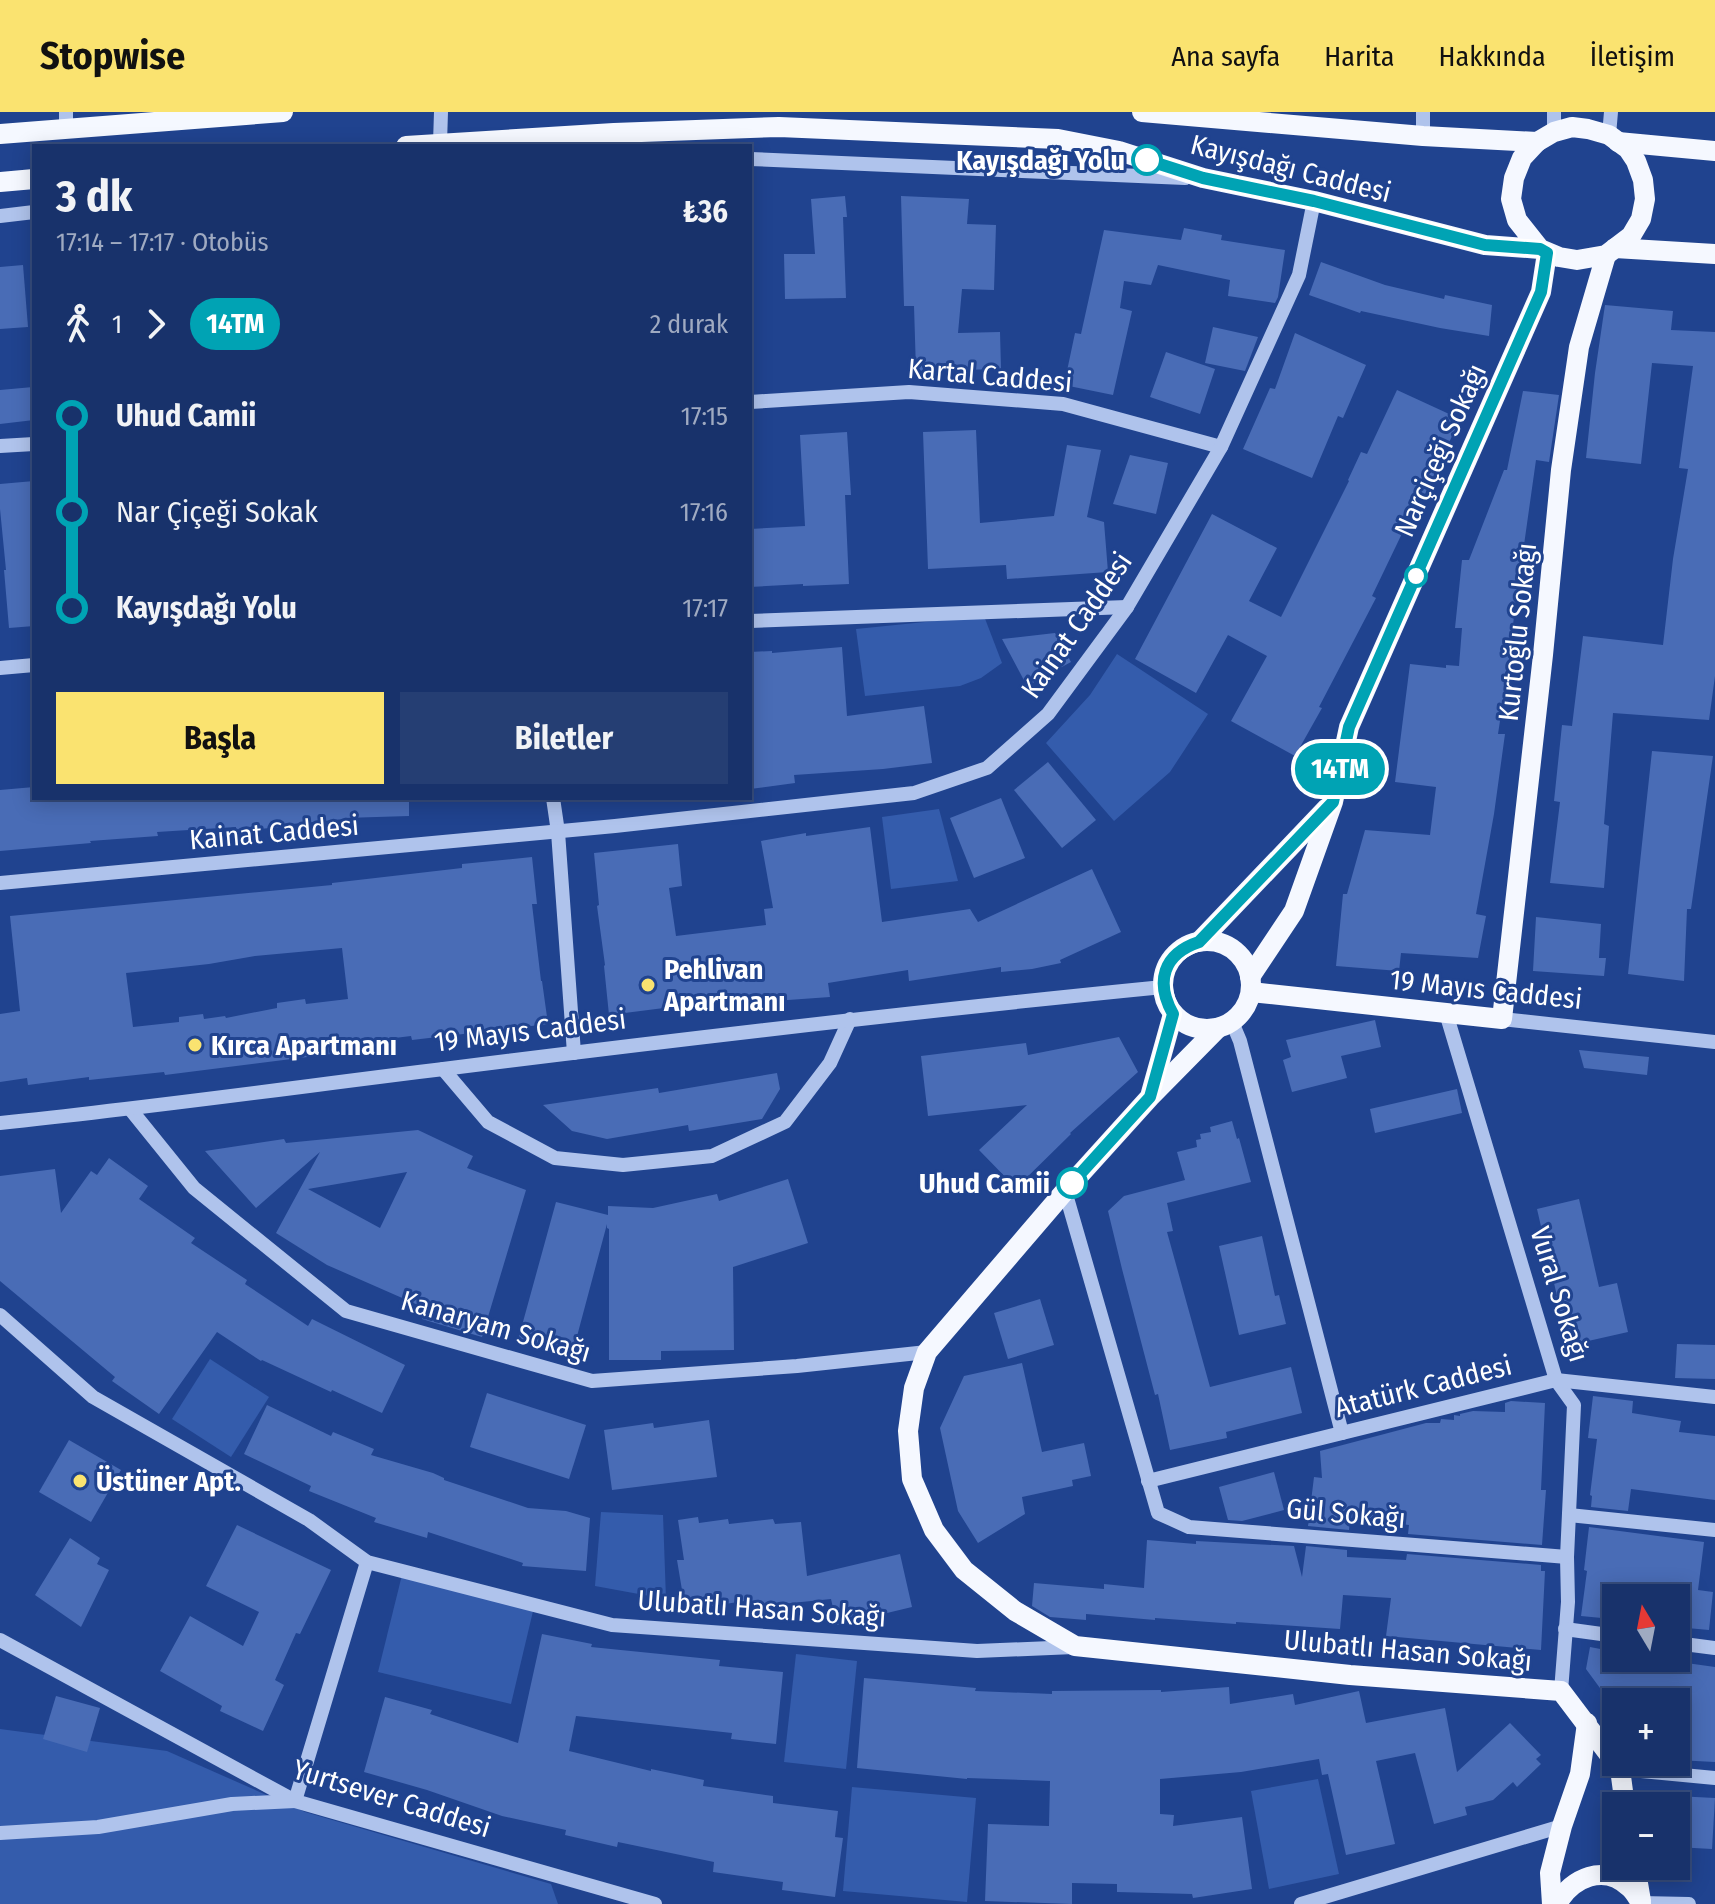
<!DOCTYPE html>
<html lang="tr">
<head>
<meta charset="utf-8">
<style>
	body { margin:0; font-family:"Fira Sans Condensed",sans-serif; background:#253e73; color:#f1f3f6; height:100vh; display:flex; flex-direction:column; font-size:30px; white-space:nowrap }
	* { box-sizing:border-box; margin:0 }
	p { font-size:26px; color:#9faac1 }
	.icon { flex:none; width:44px; height:44px; fill:none; stroke:currentColor; stroke-width:2; stroke-linecap:round; stroke-linejoin:round }
	.map { position:relative; flex:1; overflow:hidden }
	.side { position:absolute; left:32px; top:32px; width:720px; height:656px; display:flex; flex-direction:column; background:#18326b; border-radius:0px; box-shadow:0 4px 20px #0003,0 0 0 2px #364d7e }
	.side>* { flex:none }
	.badge { padding:0 16px; border-radius:26px; font-size:28px; line-height:52px }
	.needle { width:52px; rotate:350deg }
	.buttons { position:absolute; left:1602px; top:1472px; display:grid; gap:16px }
	.buttons a { display:grid; place-items:center; width:88px; height:88px; border-radius:0px; background:#18326b; box-shadow:0 4px 20px #0003,0 0 0 2px #364d7e; font-size:40px }
	.map>.badge { position:absolute; translate:-50% -50%; box-shadow:0 0 0 4px #fff }
	.legs { display:flex; align-items:center; gap:12px; height:88px; padding:0 24px; font-size:26px }
	.legs p { margin-inline-start:auto }
	.summary { display:flex; align-items:center; justify-content:space-between; height:136px; padding:0 24px }
	h1 { font-size:44px; font-weight:700; line-height:60px }
	.primary-button { display:flex; gap:16px; margin-top:auto; padding:16px 24px }
	.primary-button a { flex:1; height:92px; border-radius:0px; background:#fae370; color:#111; font-size:32px; font-weight:700; line-height:92px; text-align:center }
	.primary-button a+a { background:#253e73; color:#f1f3f6 }
	ul { padding:0 24px; list-style:none }
	li { display:flex; align-items:center; gap:28px; height:96px; font-size:30px }
	li i { display:grid; place-items:center; width:12px; height:100%; margin:0 10px; background:currentColor }
	li i::after { content:''; width:20px; height:20px; margin:-10px; border:6px solid; border-radius:50%; background:#18326b }
	li p { margin-inline-start:auto }
	li:first-child i { background:linear-gradient(#0000 50%,currentColor 0) }
	li:last-child i { background:linear-gradient(currentColor 50%,#0000 0) }
	header { display:flex; align-items:center; gap:48px; box-sizing:border-box; height:112px; padding:0 40px; background:#fae370; color:#111 }
	header strong { font-size:38px }
	nav { display:flex; gap:44px; margin-inline-start:auto; font-size:28px }
	.map>svg:first-child { display:block }
	.green { fill:#345cac }
	.building { fill:#496cb6; fill-rule:evenodd }
	.lines { fill:none; stroke-linecap:round; stroke-linejoin:round }
	.minor { stroke:#afc3ec; stroke-width:14 }
	.major { stroke:#f5f8ff; stroke-width:20 }
	.line-1-casing { stroke:#fff; stroke-width:18 }
	.line-1 { stroke:#00a3b4; stroke-width:12 }
	.stop-1-dot { fill:#fff; stroke:#00a3b4; stroke-width:4 }
	.poi-dot { fill:#fae370; stroke:#20438f; stroke-width:3 }
	.labels { text-anchor:middle; stroke-width:6; stroke-linejoin:round; paint-order:stroke }
	.stop-label { font-size:28px; font-weight:bold; fill:#fff; stroke:#20438f; text-anchor:end }
	.street-label { font-size:28px; fill:#fff; stroke:#20438f }
	.poi-label { font-size:28px; font-weight:bold; fill:#fff; stroke:#20438f; text-anchor:start }
</style>
</head>
<body>
<header>
<strong>Stopwise</strong>
<nav><a>Ana sayfa</a><a>Harita</a><a>Hakkında</a><a>İletişim</a></nav>
</header>
<div class="map">
<svg width="1715" height="1792" viewBox="0 0 1715 1792">
	<rect width="100%" height="100%" fill="#20438f"/>
	<g class="green">
		<path d="M984,504l18,47 -21,15 -21,8 -95,10 -9,-67z"/>
		<path d="M1117,542l91,60 -38,58 -56,49 -68,-78 44,-48z"/>
		<path d="M939,697l19,72 -67,8 -9,-72z"/>
		<path d="M210,1247l59,38 -38,60 -59,-38z"/>
		<path d="M601,1400l62,3 3,84 -71,-13z"/>
		<path d="M402,1463l132,32 -23,97 -133,-32z"/>
		<path d="M796,1542l61,7 -11,108 -62,-7z"/>
		<path d="M0,1617l167,22 138,61 246,72 7,20h-558z"/>
		<path d="M1318,1667l21,95 -70,15 -18,-98z"/>
		<path d="M852,1675l124,11 -9,104 -124,-11z"/>
	</g>
	<g class="building">
		<path d="M845,84l2,21h-4l3,81 -61,1 -1,-45h31l-4,-55z"/>
		<path d="M901,84l68,3 -2,25 29,1 -2,65 -32,-1 -4,44 42,-1 1,37 -85,2 -2,-65h-10z"/>
		<path d="M1184,116l38,7 -1,5 64,10 -7,47 -3,6 -47,-7 2,-16 -72,-15 -7,20 -27,-4 -4,27 12,3 -19,84 -49,-10 11,-52 6,1 23,-104 77,10z"/>
		<path d="M1321,150l64,23 59,14 1,-4 47,10 -3,31 -49,-8 -79,-17 -1,2 -51,-18z"/>
		<path d="M23,153l5,62 -28,2v-62z"/>
		<path d="M1605,193l68,6 -2,19 44,2v344l-6,44 -96,-7 -9,111 5,2 -5,62 -54,-5 10,-81 -6,-1 8,-76 10,1 11,-90 80,9 10,-86 15,-90 -9,-1 14,-102 -41,-3 -11,101 -55,-6 9,-85z"/>
		<path d="M1213,215l45,10 -13,34 -40,-8z"/>
		<path d="M1295,221l71,32 -23,53 -5,-2 -26,62 -69,-29 27,-61 5,1z"/>
		<path d="M1166,240l49,17 -15,45 -50,-17z"/>
		<path d="M33,275l1,33 -34,4v-34z"/>
		<path d="M1397,278l63,29 -48,103 -4,-1 -36,75 4,2 -57,109 3,1 -27,48 -64,-35 36,-65 -39,-21 -32,58 -61,-34 77,-145 65,34 -28,53 32,16 68,-136 -1,-1 13,-28 6,2z"/>
		<path d="M1523,279l36,4 -10,67 -13,-2 -13,92h-2l-12,110 -11,72h7l-11,80 -18,100 10,2 -8,42 -77,-5 -2,18 -63,-5 7,-72h4l18,-64 65,5 6,-48 -41,-5 15,-118 36,4v-3l13,1 3,-38h-7l7,-68h7l35,-90h3z"/>
		<path d="M976,318l4,93 74,-7 13,-71 34,5 -14,67 17,5 4,50 -101,7 -1,-14 -78,4 -5,-137z"/>
		<path d="M847,320l4,63h-6l4,89 -46,2v-2l-53,3v-58l55,-3 -5,-91z"/>
		<path d="M1130,343l38,8 -12,51 -43,-10z"/>
		<path d="M34,369v145l-25,2 -5,-58h2l-6,-61v-25z"/>
		<path d="M1055,521l16,29 -44,24 -25,-47z"/>
		<path d="M842,535l5,69 77,-10 8,57 -49,6 -89,6 1,8 -45,6v-137l22,-1v2z"/>
		<path d="M1652,639l61,5 -22,153h-4l-3,72 -56,-7z"/>
		<path d="M1048,650l48,58 -34,28 -48,-58z"/>
		<path d="M34,675v11h375v18l-65,2v1l-63,6v2l-45,4v-4l-79,5 1,4 -68,5 1,2 -91,8v-61z"/>
		<path d="M1001,686l24,60 -51,20 -24,-60z"/>
		<path d="M870,715l12,95 88,-13 8,13 114,-53 29,63 -61,28 1,3 -29,6 -31,3v-5l-92,14 -1,-11 -80,13 2,14 -56,4v-7l-165,21 -5,-49 1,-1 -8,-59 2,-1 -5,-52 84,-9 4,42 -13,2 7,48 90,-11 -2,-16 9,-1 -12,-67 45,-8v3z"/>
		<path d="M532,745l5,47h-5l9,77h1l6,43 -136,16 -1,-4 -81,10 1,8 -166,21 -1,-3 -75,8v-3l-61,8 -1,-7 -27,4v-68l20,-3 -10,-95 322,-31v-2l130,-15v-4zM342,836l6,51 -42,5 -1,-5 -28,4v5l-51,10 -1,-2 -21,3 -1,-5 -24,3v5l-46,5 -7,-54 83,-9 46,-8z"/>
		<path d="M1536,805l65,7 -2,34h7l-2,18 -71,-5z"/>
		<path d="M1375,908l6,27 -40,9 6,22 -55,14 -9,-32 8,-3 -5,-17z"/>
		<path d="M1119,925l19,35 -68,61 1,1 -55,54 -37,-38 48,-45 -99,11 -7,-60 105,-13 2,12z"/>
		<path d="M1579,938l70,7 -2,18 -63,-7z"/>
		<path d="M777,961l3,16 -18,30 -73,12 -1,-6 -81,14 -35,-8 -29,-26 115,-17 1,5z"/>
		<path d="M1457,977l5,24 -87,20 -5,-24z"/>
		<path d="M1232,1009l5,18 2,-1 12,44 -84,21 6,28 -6,1 43,155 81,-20 11,46 -76,19 1,6 -57,12 -12,-56 -3,1 -33,-126 -14,-58 16,-15 61,-16 -8,-28 20,-5 -1,-7 5,-1 -1,-5 11,-2 -1,-5z"/>
		<path d="M418,1018l55,26 -6,12 59,22 -44,147 -60,-18 3,-11 -98,-43 -51,-32 44,-81 -64,56 -51,-57 79,-12 2,4zM407,1060l-27,56 -72,-39z"/>
		<path d="M109,1046l39,28 -9,13 56,39 -4,5 56,37 -2,4 63,42 4,-7 93,46 -23,48 -50,-23 -1,2 -69,-32 -1,1 -44,-29 -58,82 -47,-33 3,-4 -115,-96v-105l55,-7 6,44 30,-42 6,4z"/>
		<path d="M788,1067l20,64 -75,24 1,83 -73,1v9h-52v-131l-2,-1v-4l-35,131 -54,-15 38,-138 52,13v-9l45,2 64,-14 2,7z"/>
		<path d="M1579,1087l20,88 18,-4 11,49 -62,14 -11,-49 2,-1 -20,-87z"/>
		<path d="M1262,1124l13,60 4,-1 7,29 -47,11 -20,-89z"/>
		<path d="M1040,1187l14,46 -46,14 -14,-46z"/>
		<path d="M1677,1232l38,1v34l-40,-1z"/>
		<path d="M1022,1251l20,89 42,-9 7,33 -19,4 1,6 -51,11 3,17 -47,29 -20,-32 -18,-83 24,-52z"/>
		<path d="M487,1281l99,32 -17,54 -99,-32z"/>
		<path d="M1593,1284l40,5 -1,12 49,8 -2,11 36,4v64l-84,-11 -3,22 -37,-4 1,-11 -2,-1 7,-56 -9,-1z"/>
		<path d="M1511,1289l34,2 -4,87h5l-4,55 -134,-11 1,-9 -59,-7 -1,12 -41,-4 6,-49 8,1 -2,-27 106,-28h14l1,-4 13,1v-5l6,1v-2l13,-3 32,1v-9z"/>
		<path d="M267,1293l64,31 2,-4 41,17 -3,6 62,18 11,5v2l84,28 38,3 24,7 -4,53 -64,-5 1,-3 -95,-31 -1,6 -53,-16 2,-4 -67,-27 2,-5 -67,-32z"/>
		<path d="M709,1308l8,57 -105,13 -8,-60 49,-7 1,5z"/>
		<path d="M69,1328l52,30 -30,52 -52,-30z"/>
		<path d="M1274,1360l10,38 -42,11 -14,-1 -9,-33z"/>
		<path d="M698,1405l1,6 29,-4 1,5 44,-5 2,5 26,-2 6,54 93,-22 12,53 -75,18 -6,-26 -79,8 -1,-7 -39,6 -1,-8 -27,4 -7,-42h7l-6,-40z"/>
		<path d="M237,1413l94,45 -31,64 -4,-1 -21,47 9,5 -21,46 -43,-20 2,-5 -62,-35 30,-55 53,30 16,-34 -53,-26z"/>
		<path d="M1589,1415l115,15 -6,48 15,2 -4,38 -33,-3v-29h-62l-2,21 -31,-3 6,-45 -3,-1z"/>
		<path d="M70,1426l30,20 -3,6 12,6 -28,57 -46,-32z"/>
		<path d="M1147,1428l49,4v-3l98,5 8,31 4,-31 41,4v7l59,3 1,-6 134,11v6h4l-4,79 -155,-14 5,-38 -48,-3 -3,34 -104,-7v2l-81,-6v2l-69,-6v6l-36,-3 -18,-11 2,-23 70,6v-5l40,4z"/>
		<path d="M542,1522l50,10 -1,3 129,13 -1,6 64,6 -7,72 -45,-5 1,-6 -156,-17 -7,35 82,20v-2l53,11 -1,6 70,10v7l65,8 -3,26 8,1 -8,59 -53,-7 1,-8 -70,-10 1,-10 -96,-20 -1,5 -52,-12 1,-5 -64,-14 -75,-26 -63,-18 21,-75 47,13 -2,4 88,29z"/>
		<path d="M1590,1535l26,5v6h35l64,9v95l-39,-2v-58h-52l-16,-3 -22,-30z"/>
		<path d="M864,1566l112,10 -1,3 77,3v-3l109,-1v2l68,-5 1,17 63,-10 2,11 64,-14 7,32 79,-15 12,64 53,-49 31,32 -5,4 5,5 -24,23 -4,-5 -20,18 -28,7 2,8 -33,9 -19,-71 -39,8 19,83 -49,11 -18,-81 -6,1 -3,-16 -78,13 -81,7v35l14,1 -1,11 69,-9 10,72 -59,9 -1,-4 -75,-2v-8l-45,-1v21l-87,-3 3,-77 61,2 1,-45 -83,-3v1l-110,-11z"/>
		<path d="M56,1584l44,12 -13,44 -44,-13z"/>
		<path d="M1676,1684l39,2 -3,51 -36,-2z"/>
	</g>
	<g class="lines">
		<g class="minor">
			<path d="M66,17v-17"/>
			<path d="M1554,20v-20"/>
			<path d="M1609,23l2,-23"/>
			<path d="M1423,24v-24"/>
			<path d="M440,31l1,-31"/>
			<path d="M750,47l435,19"/>
			<path d="M0,104l34,-4"/>
			<path d="M750,290l159,-10 154,12 158,43"/>
			<path d="M0,334l34,-2"/>
			<path d="M750,509l377,-14"/>
			<path d="M0,556l34,-3"/>
			<path d="M553,686l5,34 16,221"/>
			<path d="M0,771l615,-57 299,-33 73,-25 61,-54 79,-107 94,-160 78,-172 15,-74"/>
			<path d="M1446,901l110,367 18,25 -7,152 1,45 -7,89"/>
			<path d="M1502,907l213,23"/>
			<path d="M1232,910l8,19 102,392"/>
			<path d="M443,957l45,53 67,36 68,7 89,-9 73,-34 45,-59 20,-44"/>
			<path d="M131,998l63,78 152,123 246,70 205,-15 130,-14"/>
			<path d="M0,1011c156,-16 311,-38 467,-57 232,-29 463,-56 696,-79"/>
			<path d="M1065,1079l93,322 31,14 378,30"/>
			<path d="M0,1203l93,82 216,123 58,42 245,63 365,26 97,-4"/>
			<path d="M1148,1369l408,-101 159,17"/>
			<path d="M1569,1403l146,15"/>
			<path d="M1565,1517l51,7"/>
			<path d="M0,1528l295,161 360,103"/>
			<path d="M1676,1531l39,5"/>
			<path d="M1620,1657l95,9"/>
			<path d="M0,1721l98,-6 134,-23 63,-3 72,-239"/>
			<path d="M1641,1791l48,1"/>
			<path d="M1301,1792l261,-78"/>
		</g>
		<g class="major">
			<path d="M1142,0l281,24 114,6"/>
			<path d="M0,22l283,-22"/>
			<path d="M1618,30l97,9"/>
			<path d="M406,34l208,-13 165,-6 279,12 61,12 84,27 111,23 171,44 55,4 19,8 18,3 29,-5 25,-19 10,-17 4,-20 -2,-19 -7,-19 -8,-12 -19,-14 -21,-6 -16,-2 -18,5 -17,10 -15,16 -8,20 -3,21 6,21 23,29"/>
			<path d="M0,70l34,-3"/>
			<path d="M1615,136l100,6"/>
			<circle cx="1207" cy="873" r="44"/>
			<path d="M1199,830l128,-134"/>
			<path d="M1250,865l44,-66 39,-109 16,-75 192,-435 6,-39"/>
			<path d="M1251,880l251,27 41,-364 18,-185 18,-123 27,-92"/>
			<path d="M1218,916l-68,69 -85,94 -138,161 -13,36 -6,43 4,48 22,51 30,40 51,41 60,35 275,29 211,16 59,78 5,37"/>
			<path d="M1151,981l22,-79"/>
			<path d="M1635,1754l6,35"/>
			<path d="M1552,1792l-2,-31 12,-47 18,-52 7,-51"/>
			<path d="M1557,1792c15,-26 47,-41 72,-17 5,4 8,10 12,16"/>
		</g>
	</g>
	<g class="lines">
		<defs>
			<path id="line-1" d="M1072,1071l78,-86 23,-83c-18,-32 -10,-60 26,-72l134,-140 16,-75 192,-435 6,-39 -7,-4 -55,-4 -171,-44 -111,-23 -56,-18"/>
		</defs>
		<use href="#line-1" class="line-1-casing"/>
		<use href="#line-1" class="line-1"/>
	</g>
	<g class="stop-1-dot">
		<circle cx="1147" cy="48" r="14"/>
		<circle cx="1416" cy="464" r="10"/>
		<circle cx="1072" cy="1071" r="14"/>
	</g>
	<g class="poi-dot">
		<circle cx="648" cy="873" r="8"/>
		<circle cx="195" cy="933" r="8"/>
		<circle cx="80" cy="1369" r="8"/>
	</g>
	<g class="labels">
		<g class="stop-label">
			<text x="1125" y="58">Kayışdağı Yolu</text>
			<text x="1050" y="1081">Uhud Camii</text>
		</g>
		<g class="street-label">
			<text transform="translate(1291 56) rotate(14)" y="10">Kayışdağı Caddesi</text>
			<text transform="translate(990 263) rotate(5)" y="10">Kartal Caddesi</text>
			<text transform="translate(1440 338) rotate(-66)" y="10">Narçiçeği Sokağı</text>
			<text transform="translate(1076 513) rotate(-55)" y="10">Kainat Caddesi</text>
			<text transform="translate(1517 520) rotate(-84)" y="10">Kurtoğlu Sokağı</text>
			<text transform="translate(274 720) rotate(-5)" y="10">Kainat Caddesi</text>
			<text transform="translate(1486 877) rotate(6)" y="10">19 Mayıs Caddesi</text>
			<text transform="translate(530 918) rotate(-7)" y="10">19 Mayıs Caddesi</text>
			<text transform="translate(1560 1182) rotate(73)" y="10">Vural Sokağı</text>
			<text transform="translate(496 1214) rotate(16)" y="10">Kanaryam Sokağı</text>
			<text transform="translate(1423 1274) rotate(-14)" y="10">Atatürk Caddesi</text>
			<text transform="translate(1346 1401) rotate(5)" y="10">Gül Sokağı</text>
			<text transform="translate(762 1496) rotate(4)" y="10">Ulubatlı Hasan Sokağı</text>
			<text transform="translate(1408 1538) rotate(5)" y="10">Ulubatlı Hasan Sokağı</text>
			<text transform="translate(392 1686) rotate(17)" y="10">Yurtsever Caddesi</text>
		</g>
		<g class="poi-label">
			<text x="664" y="867">Pehlivan<tspan x="664" dy="32">Apartmanı</tspan></text>
			<text x="211" y="943">Kırca Apartmanı</text>
			<text x="96" y="1379">Üstüner Apt.</text>
		</g>
	</g>
</svg>
<div class="buttons">
<a><svg class="needle" viewBox="-14 -14 28 28"><path d="M0-13l5 13h-10z" fill="#e53935"/><path d="M0 13l5-13h-10z" fill="#9faac1"/></svg></a>
<a>+</a>
<a>−</a>
</div>
<b class="badge" style="left:1340px;top:657px;background:#00a3b4;color:#fff">14TM</b>
<section class="side">
<div class="summary"><div><h1>3 dk</h1><p>17:14 – 17:17 · Otobüs</p></div><b>₺36</b></div>
<div class="legs"><svg class="icon" aria-label="walk" viewBox="0 0 24 24"><circle cx="13" cy="4" r="2"/><path d="M13 8l-2 6 4 7M11 14l-3 7M7 12l3-4h3l4 4"/></svg>1<svg class="icon" aria-label="forward" viewBox="0 0 24 24"><path d="M9 5l7 7-7 7"/></svg><b class="badge" style="background:#00a3b4;color:#fff">14TM</b><p>2 durak</p></div>
<ul>
<li><i style="color:#00a3b4"></i><b>Uhud Camii</b><p>17:15</p></li>
<li><i style="color:#00a3b4"></i><span>Nar Çiçeği Sokak</span><p>17:16</p></li>
<li><i style="color:#00a3b4"></i><b>Kayışdağı Yolu</b><p>17:17</p></li>
</ul>
<div class="primary-button"><a>Başla</a><a>Biletler</a></div>
</section>
</div>
</body>
</html>
